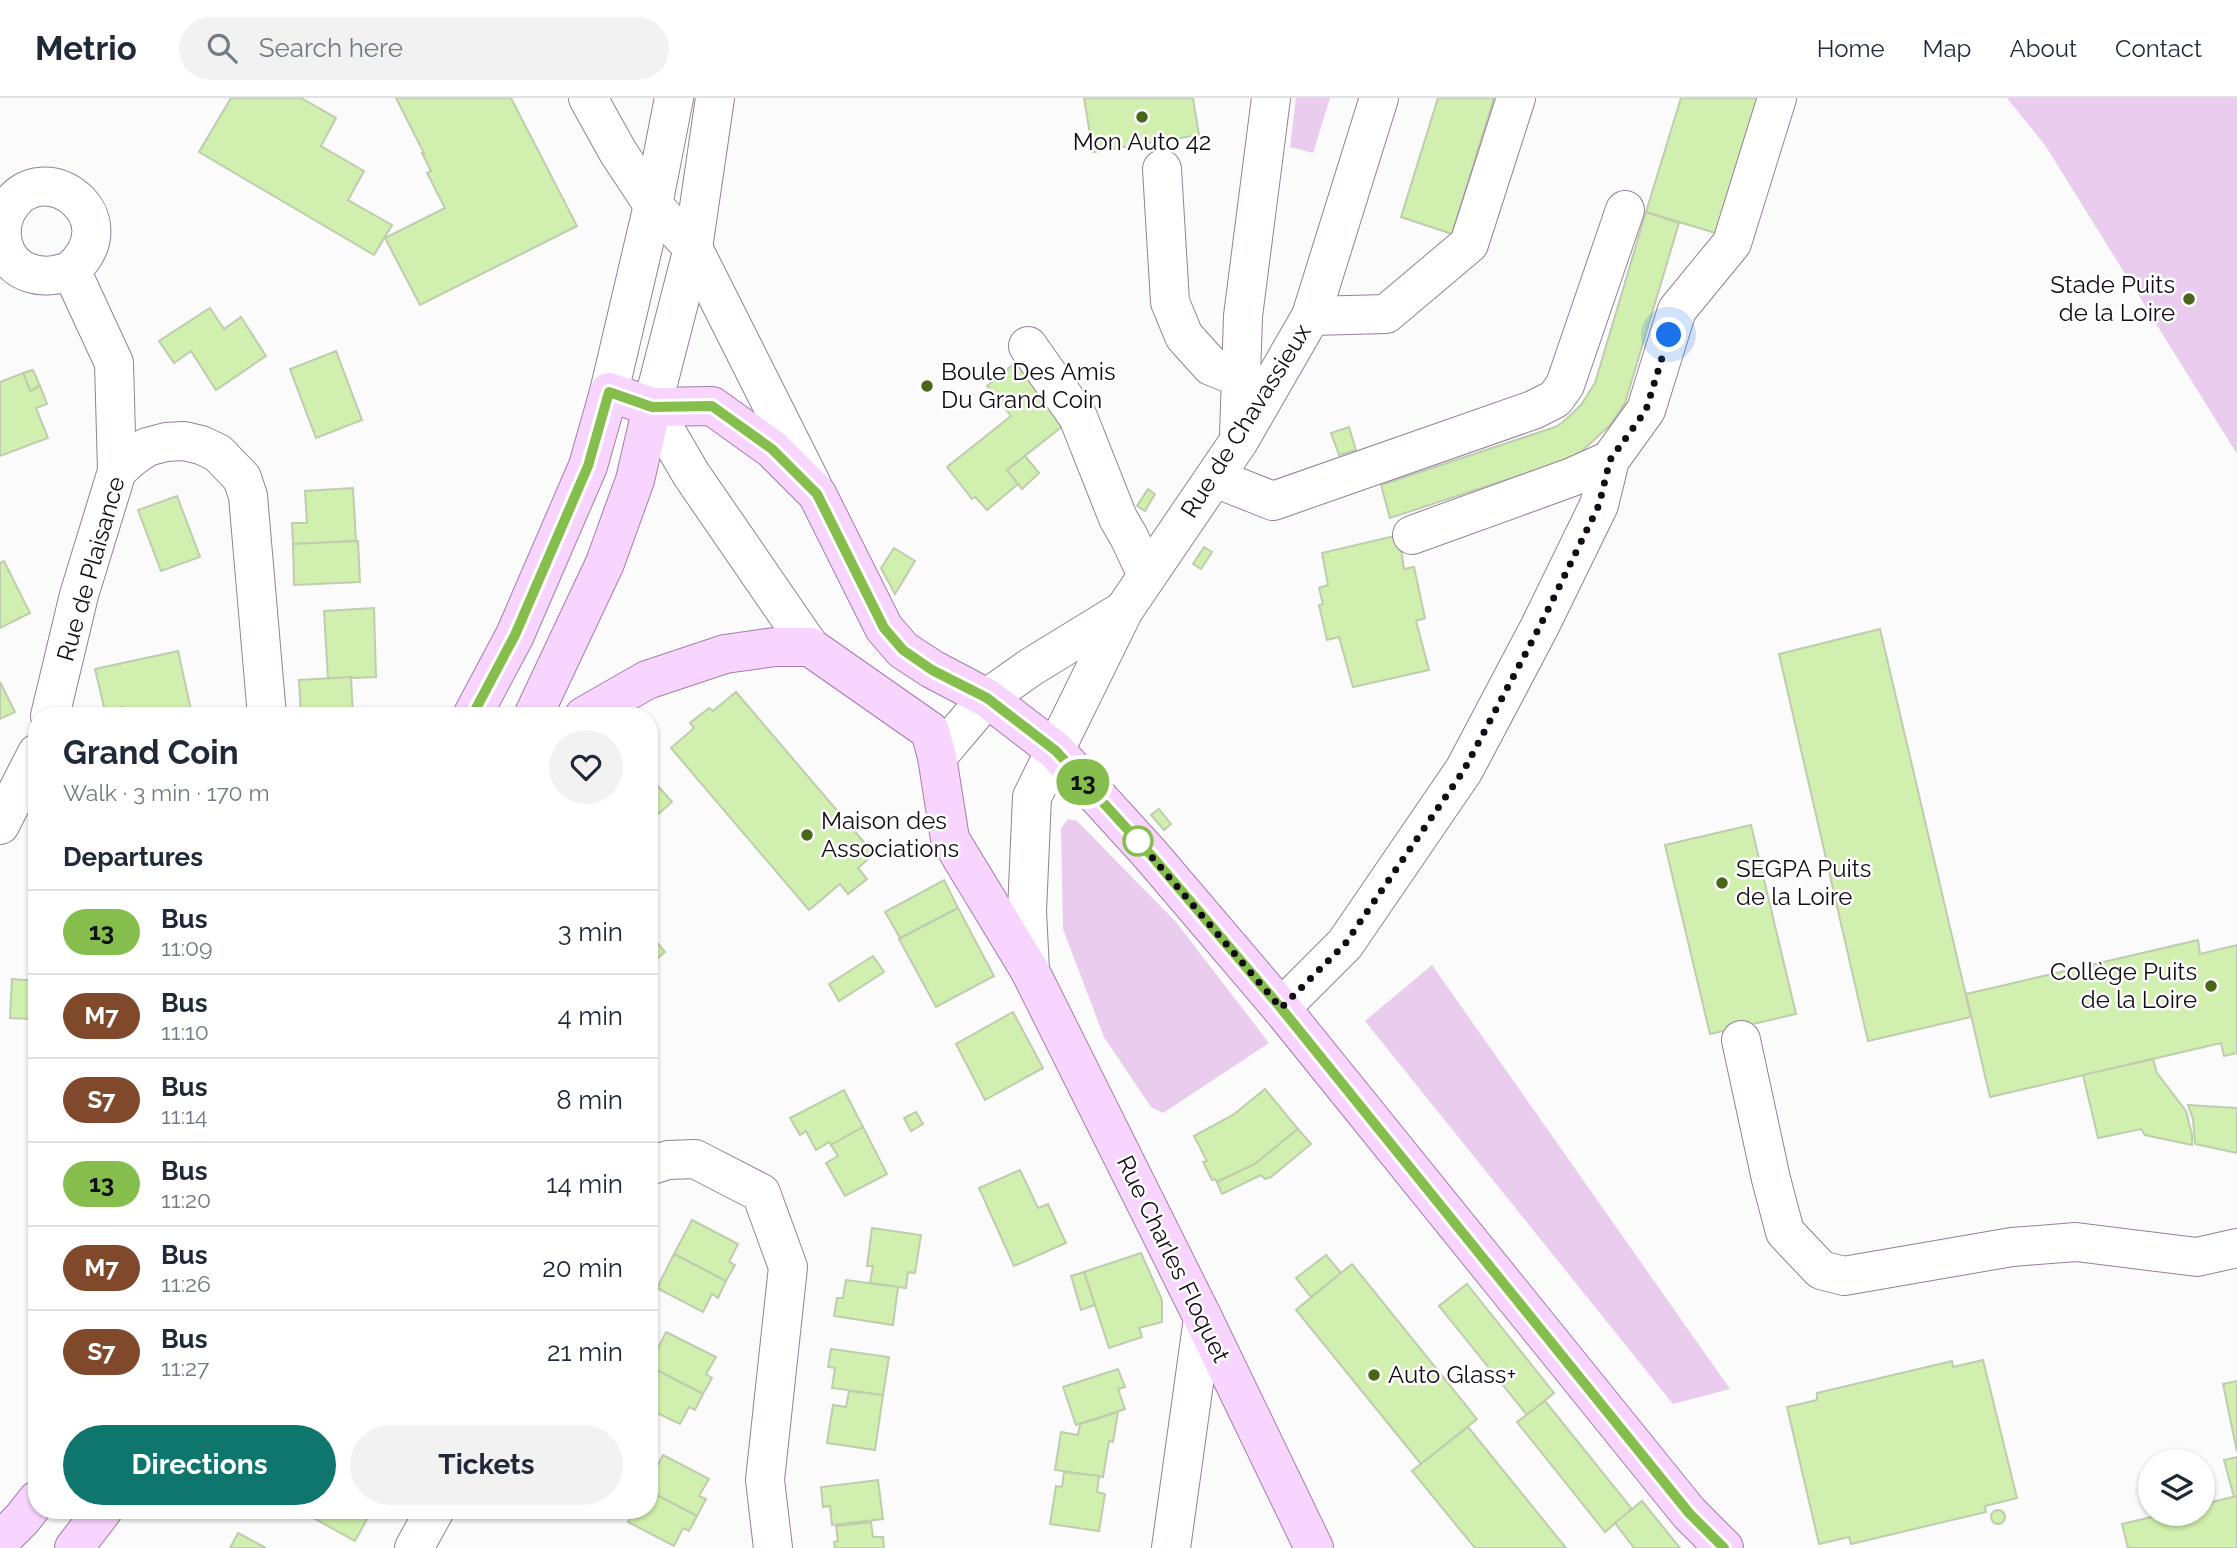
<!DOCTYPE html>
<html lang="en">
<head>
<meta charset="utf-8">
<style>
	body { margin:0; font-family:Raleway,sans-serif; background:#f2f2f3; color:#1f2937; height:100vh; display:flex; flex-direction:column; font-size:26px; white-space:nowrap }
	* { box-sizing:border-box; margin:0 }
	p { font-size:23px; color:#747a83 }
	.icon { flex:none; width:38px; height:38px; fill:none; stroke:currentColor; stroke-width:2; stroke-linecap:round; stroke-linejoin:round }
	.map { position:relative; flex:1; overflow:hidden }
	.drawer { position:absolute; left:28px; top:609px; width:630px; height:812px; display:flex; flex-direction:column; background:#fff; border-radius:28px; box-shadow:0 2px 5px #0004 }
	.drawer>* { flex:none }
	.badge { padding:0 14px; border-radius:23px; font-size:24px; line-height:46px }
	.controls { position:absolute; left:2138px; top:1351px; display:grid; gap:14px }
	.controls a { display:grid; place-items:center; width:77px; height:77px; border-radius:50%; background:#fff; box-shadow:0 2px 5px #0004; font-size:35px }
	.you { position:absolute; width:35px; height:35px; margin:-18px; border:5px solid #fff; border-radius:50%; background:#1a73e8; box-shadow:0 0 0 10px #1a73e833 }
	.map>.badge { position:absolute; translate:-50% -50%; box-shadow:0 0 0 4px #fff }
	h2 { padding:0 35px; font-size:26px; line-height:63px }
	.round { display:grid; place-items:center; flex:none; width:74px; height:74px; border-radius:37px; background:#f2f2f3 }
	.summary { display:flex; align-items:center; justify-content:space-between; height:119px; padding:0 35px }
	h1 { font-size:33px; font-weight:700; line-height:52px }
	.action { display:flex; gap:14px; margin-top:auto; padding:14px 35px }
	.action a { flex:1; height:80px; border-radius:42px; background:#0f766e; color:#fff; font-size:28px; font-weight:700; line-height:80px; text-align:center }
	.action a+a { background:#f2f2f3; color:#1f2937 }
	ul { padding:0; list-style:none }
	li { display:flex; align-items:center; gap:21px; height:84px; padding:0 35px; border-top:2px solid #e0e1e3 }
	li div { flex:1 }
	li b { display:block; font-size:26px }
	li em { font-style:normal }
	li .badge { min-width:77px; font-weight:700; text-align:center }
	header { display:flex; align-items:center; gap:42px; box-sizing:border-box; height:98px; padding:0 35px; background:#fff; border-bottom:2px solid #e0e1e3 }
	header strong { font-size:33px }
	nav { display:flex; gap:38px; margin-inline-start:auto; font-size:24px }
	.search { width:490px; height:63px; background:#f2f2f3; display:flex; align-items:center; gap:18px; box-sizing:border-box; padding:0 24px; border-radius:38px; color:#747a83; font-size:26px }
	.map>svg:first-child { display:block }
	.green { fill:#e9ccee }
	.building { fill:#d1efae; stroke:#becdad; stroke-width:2 }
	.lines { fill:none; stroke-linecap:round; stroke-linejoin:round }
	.minor-casing { stroke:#967f9a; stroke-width:40 }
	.major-casing { stroke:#a57cad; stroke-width:40 }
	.minor { stroke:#fff; stroke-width:38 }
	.major { stroke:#f8d5ff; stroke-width:38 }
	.line-casing { stroke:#fff; stroke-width:16 }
	.line { stroke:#85be4c; stroke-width:10 }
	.walk { stroke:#130b15; stroke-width:7; stroke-dasharray:0 12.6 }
	.poi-dot { fill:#496619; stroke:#fff; stroke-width:2.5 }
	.stop-dot { fill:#fff; stroke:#85be4c; stroke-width:3.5 }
	.labels { text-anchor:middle; stroke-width:5; stroke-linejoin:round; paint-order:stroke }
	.poi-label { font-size:24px; fill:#130b15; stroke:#fff; text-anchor:start }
	.street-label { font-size:24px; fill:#130b15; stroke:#fff }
</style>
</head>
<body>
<header>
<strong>Metrio</strong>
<div class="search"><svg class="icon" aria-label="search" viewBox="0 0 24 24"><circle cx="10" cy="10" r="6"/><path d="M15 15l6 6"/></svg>Search here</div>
<nav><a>Home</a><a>Map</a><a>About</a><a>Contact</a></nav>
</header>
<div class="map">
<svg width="2237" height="1450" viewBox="0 0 2237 1450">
	<rect width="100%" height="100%" fill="#fbfbfb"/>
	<g class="green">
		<path d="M1296,0h34l-17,55 -23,-6z"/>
		<path d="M2007,0h230v356l-192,-309z"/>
		<path d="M1068,721l9,2 99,101 93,121 -106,70 -12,-6 -47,-70 -41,-108 -2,-101z"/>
		<path d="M1432,867l298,424 -57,15 -308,-383z"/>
	</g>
	<g class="building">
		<path d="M231,0h70l35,20 -15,28 43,25 -16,29 44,25 -18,30 -175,-103z"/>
		<path d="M396,0h115l66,128 -157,79 -35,-67 60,-30 -18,-35 4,-2 -9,-18h2z"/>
		<path d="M1084,0h109l6,37 -106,17z"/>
		<path d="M1438,0h56l-42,136 -51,-17z"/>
		<path d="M1681,0h84l-43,137 -76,-23z"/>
		<path d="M1646,114l33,11 -54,180 -15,22 -29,27 -15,8 -176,58 -9,-33 174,-58 7,-4 19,-18 14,-22z"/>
		<path d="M210,210l14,21 17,-12 25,39 -50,34 -25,-39 -17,12 -15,-22z"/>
		<path d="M336,253l26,69 -46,18 -26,-69z"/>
		<path d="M1020,261l49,62 -62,49 11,14 -31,26 -12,-13 -3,2 -25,-32 64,-51 -24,-30z"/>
		<path d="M33,272l7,16 -10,5 -7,-18z"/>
		<path d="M23,275l7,18 10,-5 7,18 -11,4 12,30 -48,18v-74z"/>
		<path d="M1349,329l7,23 -17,5 -8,-22z"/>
		<path d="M1025,358l14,17 -17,16 -15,-19z"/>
		<path d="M353,390l3,53 -63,3 -1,-21h15l-2,-32z"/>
		<path d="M1148,391l7,5 -10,17 -8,-5z"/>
		<path d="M177,398l23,61 -39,14 -23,-61z"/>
		<path d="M1399,437l5,34 10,-2 11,51 -9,3 13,49 -76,17 -14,-50 -12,3 -8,-35 4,-1 -4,-16 9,-3 -6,-32z"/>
		<path d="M358,443l2,41 -66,3 -1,-41z"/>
		<path d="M1204,449l8,5 -11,17 -8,-5z"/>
		<path d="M894,450l21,13 -20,33 -14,-26z"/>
		<path d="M4,463l26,52 -30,15v-65z"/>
		<path d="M374,510l2,69 -48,2 -4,-68z"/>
		<path d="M1880,531l91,388 -103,24 -89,-387z"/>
		<path d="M178,553l13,59 -31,6h-35l-2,-9 -18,4 -10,-42z"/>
		<path d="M351,579l2,39h-52l-2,-36z"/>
		<path d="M0,584l15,30 -15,7z"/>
		<path d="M736,594l138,162 -16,14 9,11 -19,15 -8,-10 -31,26 -138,-162 23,-20 -4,-5 19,-15 4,3z"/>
		<path d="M123,609l2,9h-19l-1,-5z"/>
		<path d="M649,678l23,26 -23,20z"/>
		<path d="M1159,711l12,15 -7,6 -13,-15z"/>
		<path d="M1751,727l45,189 -86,20 -45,-189z"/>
		<path d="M944,782l14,28 -58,30 -15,-26z"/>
		<path d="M958,810l36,68 -58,31 -37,-68z"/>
		<path d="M649,835l16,19 -16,14z"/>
		<path d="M2198,842l2,14 37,-9v108l-13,3 -3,-13 -231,54 -24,-103z"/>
		<path d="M873,858l11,16 -45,29 -10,-17z"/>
		<path d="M12,881l25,2v73l-8,-1 1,-34 -20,-1z"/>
		<path d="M1013,914l30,56 -58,32 -29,-56z"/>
		<path d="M2153,961l4,14 29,38 6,24v10l-47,-10 -4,-6 -43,9 -15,-63z"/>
		<path d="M1265,991l33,40 -43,35 -38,18 -2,-3 -3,1 -9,-18 4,-1 -13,-25 39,-21z"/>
		<path d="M844,992l19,37 -32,18 -2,-3 -13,8 -10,-19 -6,4 -10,-17z"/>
		<path d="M2188,1007l49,3v45l-42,-9 -2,-25z"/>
		<path d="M916,1014l7,12 -12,7 -7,-13z"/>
		<path d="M863,1029l24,47 -42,22 -19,-33 12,-7 -7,-11z"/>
		<path d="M1298,1031l13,15 -40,33 -6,2 -4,-4 -39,19 -5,-12 38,-18z"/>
		<path d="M1020,1072l18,38 10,-4 18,39 -52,23 -35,-78z"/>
		<path d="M692,1122l46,24 -9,18 6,3 -9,16 -52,-27z"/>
		<path d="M872,1130l49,7 -6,38 -7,-1 -2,16 -36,-5 3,-17h-6z"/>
		<path d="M1141,1155l21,47v22l-23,6 3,9 -33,11 -25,-76z"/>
		<path d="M674,1156l52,27 -8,17 -6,-4 -9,18 -46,-24z"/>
		<path d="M1326,1157l15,18 -30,24 -15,-19z"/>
		<path d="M1352,1166l125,155 -56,45 -125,-154z"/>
		<path d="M1084,1174l11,33 -14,5 -10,-34z"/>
		<path d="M846,1182l52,7 -5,38 -59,-9 3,-18h6z"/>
		<path d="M1467,1186l87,109 -27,22 -88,-109z"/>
		<path d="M666,1234l50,25 -10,17 6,4 -9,16 -54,-28z"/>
		<path d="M831,1251l58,8 -6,38 -51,-7 3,-20 -7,-1z"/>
		<path d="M1983,1262l34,138 -32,8 1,6 -135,32 -2,-7 -30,7 -32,-137 30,-7v-7l135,-32 1,6z"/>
		<path d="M649,1268l54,28 -8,16 -6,-3 -9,17 -31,-15z"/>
		<path d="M1118,1271l7,18 -7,2 7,20 -49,16 -13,-38z"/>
		<path d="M2237,1283v71l-14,-68z"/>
		<path d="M849,1293l34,4 -8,55 -48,-7 6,-38 13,2z"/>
		<path d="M1545,1303l87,108 -27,23 -88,-110z"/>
		<path d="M1118,1314l-5,30 -4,-1 -6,36 -48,-7 6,-38 17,3 2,-11z"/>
		<path d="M1468,1329l98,121h-91l-63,-77z"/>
		<path d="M663,1357l46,24 -10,17 7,3 -9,17 -48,-25v-10z"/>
		<path d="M2237,1359v39l-3,1 -10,-37z"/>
		<path d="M1064,1374l35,4 -2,16 8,2 -6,37 -49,-7 6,-38 6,1z"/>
		<path d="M878,1382l5,39 -51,6 -2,-19 -7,1 -2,-20z"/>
		<path d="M649,1393l48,25 -8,15 -6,-3 -9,18 -46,-24 7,-12h14z"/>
		<path d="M2237,1398v52h-109l-6,-24 42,-10h39v-10z"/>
		<path d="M1642,1403l38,47h-46l-19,-25z"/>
		<path d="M299,1412h73l-17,31z"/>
		<circle cx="1998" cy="1419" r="7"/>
		<path d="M871,1424l2,15h10l1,11h-49l-1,-6 4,-1 -2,-15z"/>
		<path d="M238,1435l28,15h-36z"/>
	</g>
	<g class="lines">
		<defs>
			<g id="minor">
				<path d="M588,0l30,54 35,53 40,43 119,237"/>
				<path d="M715,0l-22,150 -41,159 39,67 119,173"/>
				<path d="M1162,71l8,133 14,34 27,30 30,12"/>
				<path d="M71,172c-26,12 -61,5 -68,-27 -3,-13 -1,-25 6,-36 34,-54 122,10 62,63l43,93 3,108"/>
				<path d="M1311,218l75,-2 83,-70 47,-146"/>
				<path d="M1028,248l50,71 40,101 11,19 18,38"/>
				<path d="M609,294l44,-187 21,-107"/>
				<path d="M1239,337l4,-119 28,-218"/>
				<path d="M1215,380l58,23 260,-91 22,-11 10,-14 60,-175"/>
				<path d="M1412,437l160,-58 38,-17"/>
				<path d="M50,618l29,-121 38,-124 14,-13 16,-11 19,-5 18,-1 17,4 17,8 24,25 6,18 19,220"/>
				<path d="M937,659l50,-59 44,-31 93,-57"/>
				<path d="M0,727l37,-72"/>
				<path d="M1030,873l-3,-60 5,-114 92,-187 115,-169 72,-125 68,-218"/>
				<path d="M1281,910l64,-64 119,-174 76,-144 59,-121 11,-45 36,-50 31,-100 55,-67 45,-145"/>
				<path d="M1741,942l30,139 14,53 36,38 23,6 168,-29 64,-5 121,15 40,-9"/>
				<path d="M649,1068l19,-6 27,-1 66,34 27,74 -23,213 8,68"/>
				<path d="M414,1450l21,-38"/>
				<path d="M1171,1450l32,-230"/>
			</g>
			<g id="major">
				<path d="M472,618l43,-81 73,-169 21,-74 43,15 60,-1 60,43 45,45 67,134 19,22 29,19 55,29 69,53 94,103 131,154 408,505 35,35"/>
				<path d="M533,618l72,-153 30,-83 17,-73"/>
				<path d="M584,618l63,-36 78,-26 50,-7h35l120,84 7,26 13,82 80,132 173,347 111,230"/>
				<path d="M0,1443l22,-22 15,-19"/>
				<path d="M74,1450l29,-38"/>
			</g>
		</defs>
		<use href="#minor" class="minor-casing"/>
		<use href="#major" class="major-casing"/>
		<use href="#minor" class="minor"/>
		<use href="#major" class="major"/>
	</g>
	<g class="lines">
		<defs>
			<path id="line" d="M472,618l43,-81 73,-169 21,-74 43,15 60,-1 60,43 45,45 67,134 19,22 29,20 55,28 69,53 94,103 131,154 408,505 35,35"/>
		</defs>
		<use href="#line" class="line-casing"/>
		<use href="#line" class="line"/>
		<path class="walk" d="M1138,743l-5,-6 148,173 64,-64 119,-174 76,-144 59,-121 11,-45 36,-50 23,-75"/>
	</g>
	<g class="poi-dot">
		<circle cx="1142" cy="19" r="7"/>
		<circle cx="2189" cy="201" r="7"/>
		<circle cx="927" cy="288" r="7"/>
		<circle cx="807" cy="737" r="7"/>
		<circle cx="1722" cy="785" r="7"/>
		<circle cx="2211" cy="888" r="7"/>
		<circle cx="1374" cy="1277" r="7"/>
	</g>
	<circle class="stop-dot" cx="1138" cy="743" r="14"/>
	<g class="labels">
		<g class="poi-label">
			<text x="1142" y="52" text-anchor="middle">Mon Auto 42</text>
			<text x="2175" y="195" text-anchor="end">Stade Puits<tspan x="2175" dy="28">de la Loire</tspan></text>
			<text x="941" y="282">Boule Des Amis<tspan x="941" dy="28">Du Grand Coin</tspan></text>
			<text x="821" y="731">Maison des<tspan x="821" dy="28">Associations</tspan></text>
			<text x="1736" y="779">SEGPA Puits<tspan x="1736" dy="28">de la Loire</tspan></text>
			<text x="2197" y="882" text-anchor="end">Collège Puits<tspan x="2197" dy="28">de la Loire</tspan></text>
			<text x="1388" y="1285">Auto Glass+</text>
		</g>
		<g class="street-label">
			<text transform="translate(1246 323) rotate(-58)" y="8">Rue de Chavassieux</text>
			<text transform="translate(91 471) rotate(-74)" y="8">Rue de Plaisance</text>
			<text transform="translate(1173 1161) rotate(64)" y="8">Rue Charles Floquet</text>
		</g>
	</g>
</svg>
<div class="controls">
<a><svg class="icon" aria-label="layers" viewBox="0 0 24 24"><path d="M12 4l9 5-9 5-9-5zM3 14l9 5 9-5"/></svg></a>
</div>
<div class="you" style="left:1669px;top:237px"></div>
<b class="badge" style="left:1083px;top:684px;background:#85be4c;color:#111">13</b>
<section class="drawer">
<div class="summary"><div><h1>Grand Coin</h1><p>Walk · 3 min · 170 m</p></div><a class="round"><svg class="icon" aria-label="heart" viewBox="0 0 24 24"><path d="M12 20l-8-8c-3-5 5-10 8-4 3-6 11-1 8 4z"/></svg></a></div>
<h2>Departures</h2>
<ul>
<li><span class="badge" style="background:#85be4c;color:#111">13</span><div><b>Bus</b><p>11:09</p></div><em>3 min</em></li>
<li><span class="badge" style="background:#81492b;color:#fff">M7</span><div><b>Bus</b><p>11:10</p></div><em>4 min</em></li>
<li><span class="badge" style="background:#81492b;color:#fff">S7</span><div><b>Bus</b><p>11:14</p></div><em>8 min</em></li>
<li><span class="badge" style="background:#85be4c;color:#111">13</span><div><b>Bus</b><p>11:20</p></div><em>14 min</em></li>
<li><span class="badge" style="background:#81492b;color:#fff">M7</span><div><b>Bus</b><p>11:26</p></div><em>20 min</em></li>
<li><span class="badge" style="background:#81492b;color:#fff">S7</span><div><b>Bus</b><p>11:27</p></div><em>21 min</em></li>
</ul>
<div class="action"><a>Directions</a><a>Tickets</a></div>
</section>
</div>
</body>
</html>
